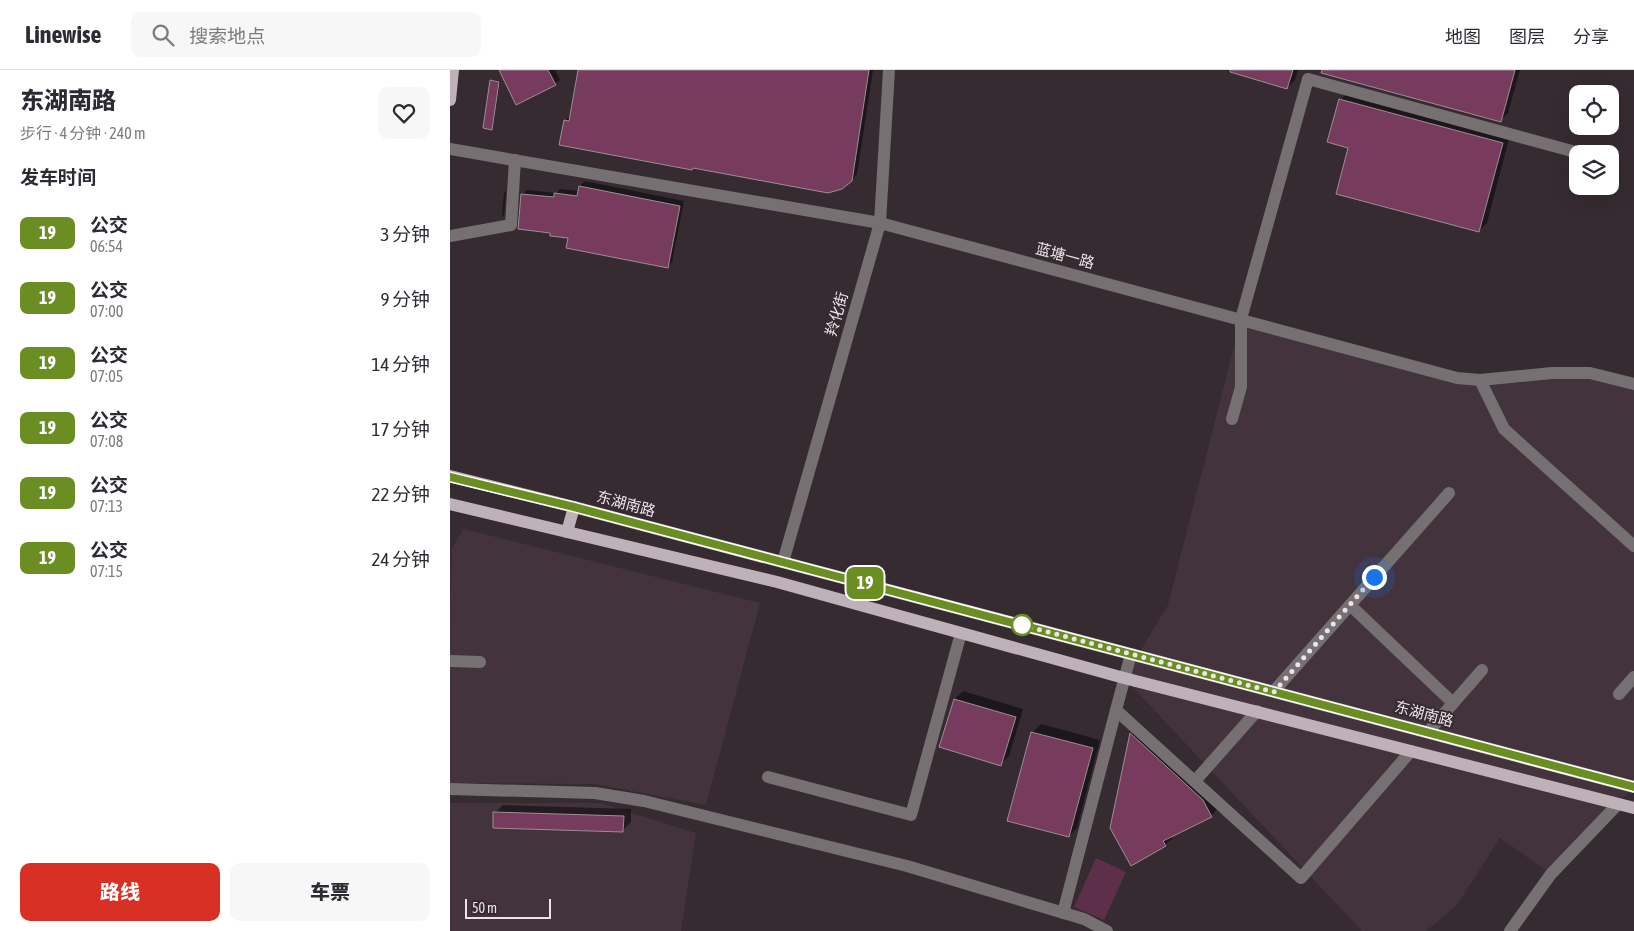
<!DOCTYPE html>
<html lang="zh">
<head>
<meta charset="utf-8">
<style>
	body { margin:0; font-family:"Asap Condensed","Noto Sans SC",sans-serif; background:#f7f7f7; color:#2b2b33; height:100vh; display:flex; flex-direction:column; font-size:19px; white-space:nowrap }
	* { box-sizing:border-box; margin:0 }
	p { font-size:16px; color:#7c7c81 }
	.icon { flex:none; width:28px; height:28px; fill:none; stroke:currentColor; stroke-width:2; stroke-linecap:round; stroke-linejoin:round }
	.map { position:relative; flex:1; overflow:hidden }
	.sheet { display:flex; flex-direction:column; background:#fff; width:450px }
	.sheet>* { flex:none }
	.badge { padding:0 10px; border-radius:8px; font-size:18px; line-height:32px }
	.fabs { position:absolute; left:1119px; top:15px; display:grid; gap:10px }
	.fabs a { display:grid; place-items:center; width:50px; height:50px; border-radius:10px; background:#fff; box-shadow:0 5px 20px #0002; font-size:25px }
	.scale { position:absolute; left:15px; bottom:12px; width:86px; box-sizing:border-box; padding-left:5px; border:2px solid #ece4e8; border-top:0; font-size:14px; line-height:18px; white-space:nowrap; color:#ece4e8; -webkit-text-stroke:4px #362b31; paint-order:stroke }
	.you { position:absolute; width:25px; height:25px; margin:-12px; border:4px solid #fff; border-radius:50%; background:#1a73e8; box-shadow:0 0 0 8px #1a73e833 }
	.map>.badge { position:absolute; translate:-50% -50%; box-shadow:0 0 0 2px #fff }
	h2 { padding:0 20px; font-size:19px; line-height:45px }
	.round { display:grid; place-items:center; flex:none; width:52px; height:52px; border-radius:10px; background:#f7f7f7 }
	.overview { display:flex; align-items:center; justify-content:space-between; height:85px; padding:0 20px }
	h1 { font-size:24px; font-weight:800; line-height:38px }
	.cta { display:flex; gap:10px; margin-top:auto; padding:10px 20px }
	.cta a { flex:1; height:58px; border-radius:10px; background:#d93025; color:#fff; font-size:20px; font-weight:800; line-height:58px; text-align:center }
	.cta a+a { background:#f7f7f7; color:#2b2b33 }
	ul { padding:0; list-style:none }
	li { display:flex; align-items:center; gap:15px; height:65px; padding:0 20px }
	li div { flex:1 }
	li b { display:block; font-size:19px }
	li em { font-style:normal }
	li .badge { min-width:55px; font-weight:700; text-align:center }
	header { display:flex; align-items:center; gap:30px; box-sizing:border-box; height:70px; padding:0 25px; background:#fff; border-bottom:1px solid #e1e1e2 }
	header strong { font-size:24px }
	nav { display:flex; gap:28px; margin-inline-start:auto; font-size:18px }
	.search { width:350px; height:45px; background:#f7f7f7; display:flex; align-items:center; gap:12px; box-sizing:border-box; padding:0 18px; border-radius:10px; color:#7c7c81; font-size:19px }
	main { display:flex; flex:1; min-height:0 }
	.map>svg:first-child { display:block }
	.built { fill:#43333c }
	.green { fill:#5d2f4a }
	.shadow { fill:#0007 }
	.building { fill:#773b5e; stroke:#9c8e95 }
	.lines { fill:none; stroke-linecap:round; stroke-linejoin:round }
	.minor { stroke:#767073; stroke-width:12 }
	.major { stroke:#beb2b8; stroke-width:12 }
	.line-casing { stroke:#fff; stroke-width:11 }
	.line { stroke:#6b8e23; stroke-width:8 }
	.walk { stroke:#ece4e8; stroke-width:5; stroke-dasharray:0 9 }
	.stop-dot { fill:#fff; stroke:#6b8e23; stroke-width:2.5 }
	.labels { text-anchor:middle; stroke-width:4; stroke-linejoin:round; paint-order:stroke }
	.street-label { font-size:15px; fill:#ece4e8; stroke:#362b31 }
</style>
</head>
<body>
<header>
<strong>Linewise</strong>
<div class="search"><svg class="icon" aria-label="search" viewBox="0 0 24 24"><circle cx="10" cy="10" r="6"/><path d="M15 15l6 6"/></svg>搜索地点</div>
<nav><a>地图</a><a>图层</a><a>分享</a></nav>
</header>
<main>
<section class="sheet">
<div class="overview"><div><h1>东湖南路</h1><p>步行 · 4 分钟 · 240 m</p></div><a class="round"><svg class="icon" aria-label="heart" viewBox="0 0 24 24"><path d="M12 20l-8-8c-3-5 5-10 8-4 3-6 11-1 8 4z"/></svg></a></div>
<h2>发车时间</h2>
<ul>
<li><span class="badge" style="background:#6b8e23;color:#fff">19</span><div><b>公交</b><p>06:54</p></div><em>3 分钟</em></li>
<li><span class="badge" style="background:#6b8e23;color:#fff">19</span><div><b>公交</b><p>07:00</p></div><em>9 分钟</em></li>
<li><span class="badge" style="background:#6b8e23;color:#fff">19</span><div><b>公交</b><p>07:05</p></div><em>14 分钟</em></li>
<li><span class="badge" style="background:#6b8e23;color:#fff">19</span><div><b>公交</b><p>07:08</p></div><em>17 分钟</em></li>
<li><span class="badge" style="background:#6b8e23;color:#fff">19</span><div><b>公交</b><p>07:13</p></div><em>22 分钟</em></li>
<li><span class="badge" style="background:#6b8e23;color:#fff">19</span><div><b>公交</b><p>07:15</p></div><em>24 分钟</em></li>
</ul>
<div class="cta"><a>路线</a><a>车票</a></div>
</section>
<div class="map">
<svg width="1184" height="861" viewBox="0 0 1184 861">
	<rect width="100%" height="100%" fill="#362b31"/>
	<g class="built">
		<path d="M791,249l216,59 95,-5 82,11v403l-83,87 -51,-36 -43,67 -31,26h-64l-238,-253 44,-73z"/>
		<path d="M14,459l296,74 -54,202 -111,-21 -145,-1v-153l2,-82z"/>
		<path d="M0,733h150l96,30 -15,98h-231z"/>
	</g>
	<path class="green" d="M646,788l30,14 -22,48 -30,-13z"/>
	<g class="shadow">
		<path d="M50,0h55l5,10 -5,4z"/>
		<path d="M130,0h293l-16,104 -5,6 -287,-59 5,-5z"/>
		<path d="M776,0h72l-3,10 -8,8z"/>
		<path d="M885,0h185l-12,43 -8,8z"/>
		<path d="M42,10l8,1 -7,46 -1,1 -1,-47z"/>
		<path d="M898,22l162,43 -23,88 -8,8 -129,-84 -10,-47z"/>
		<path d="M135,111l99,20 -12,61 -5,5 -115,-36 -30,-36 5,-5 30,3 3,-4 19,2 1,-5z"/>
		<path d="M56,121l-2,24 -2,2 2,-24z"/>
		<path d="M513,621l60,18 -14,47 -8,8 -46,-65z"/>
		<path d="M591,654l59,16 -23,88 -8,8 -60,-16 24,-88z"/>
		<path d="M688,656l80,82 -7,8 -39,20 1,2 -8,7 -33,19 -1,-130z"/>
		<path d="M53,735l128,4v13l-8,8 -128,-17z"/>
	</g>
	<g class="building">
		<path d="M49,0h49l8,15 -40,20z"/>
		<path d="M128,0h291l-17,111 -10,8 -14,4 -135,-25 -1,2 -133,-25 5,-25 5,1z"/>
		<path d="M780,0h63l-6,19 -57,-17z"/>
		<path d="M872,0h193l-14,52 -180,-49z"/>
		<path d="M40,10l9,2 -7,48 -9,-2z"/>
		<path d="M889,29l164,44 -24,89 -143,-38 12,-46 -21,-6z"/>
		<path d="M129,116l101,20 -12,62 -102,-20 2,-10 -18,-2v-3l-32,-4 3,-35 33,3v-4l23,3z"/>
		<path d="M504,629l62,18 -15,49 -62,-19z"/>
		<path d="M581,662l62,16 -24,89 -62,-16z"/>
		<path d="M680,663l73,67 9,17 -49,24 3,5 -35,20 -21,-38z"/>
		<path d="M43,742l131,4 -1,16 -130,-4z"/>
	</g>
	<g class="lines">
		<g class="minor">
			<path d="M0,79l430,74 577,155 23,2 72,-7h38l44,11"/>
			<path d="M1160,91l3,1"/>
			<path d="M0,166l61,-11 4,-65"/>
			<path d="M1030,310l24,49 130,117"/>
			<path d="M782,349l9,-32v-68l67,-240 275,75"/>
			<path d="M333,492l97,-339 9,-153"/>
			<path d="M900,535l103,98"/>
			<path d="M681,584l-15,56 185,168 110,-127"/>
			<path d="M0,591l30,1"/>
			<path d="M824,621l175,-198"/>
			<path d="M1169,624l15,-17"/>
			<path d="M978,662l54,-62"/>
			<path d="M318,707l143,38 50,-182"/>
			<path d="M745,711l62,-70"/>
			<path d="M0,719l145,4 49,8 263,65 177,53 23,12"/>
			<path d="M613,843l53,-203"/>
			<path d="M1060,861l41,-57 67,-70"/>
		</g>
		<g class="major">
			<path d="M0,30l3,-30"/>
			<path d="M0,406l124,31 1060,280"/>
			<path d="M0,434l327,78 347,96 510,130"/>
			<path d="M117,462l7,-25"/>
		</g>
	</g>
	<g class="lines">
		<defs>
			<path id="line" d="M0,407l124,30 1060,280"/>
		</defs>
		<use href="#line" class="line-casing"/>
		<use href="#line" class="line"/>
		<path class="walk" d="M572,555l252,67 100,-115"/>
	</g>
	<circle class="stop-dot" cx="572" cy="555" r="10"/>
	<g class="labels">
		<g class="street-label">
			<text transform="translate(615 186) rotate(15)" y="5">蓝塘一路</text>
			<text transform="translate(387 244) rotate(-74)" y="5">羚化街</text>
			<text transform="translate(176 434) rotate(15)" y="5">东湖南路</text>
			<text transform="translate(974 644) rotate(15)" y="5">东湖南路</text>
		</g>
	</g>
</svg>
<div class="fabs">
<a><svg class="icon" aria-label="locate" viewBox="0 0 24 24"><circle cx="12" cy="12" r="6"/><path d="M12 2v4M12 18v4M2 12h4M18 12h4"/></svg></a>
<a><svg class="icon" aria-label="layers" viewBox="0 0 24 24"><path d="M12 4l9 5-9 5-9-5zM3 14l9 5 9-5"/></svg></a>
</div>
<div class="scale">50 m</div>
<div class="you" style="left:924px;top:507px"></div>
<b class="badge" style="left:415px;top:513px;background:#6b8e23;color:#fff">19</b>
</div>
</main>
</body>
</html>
